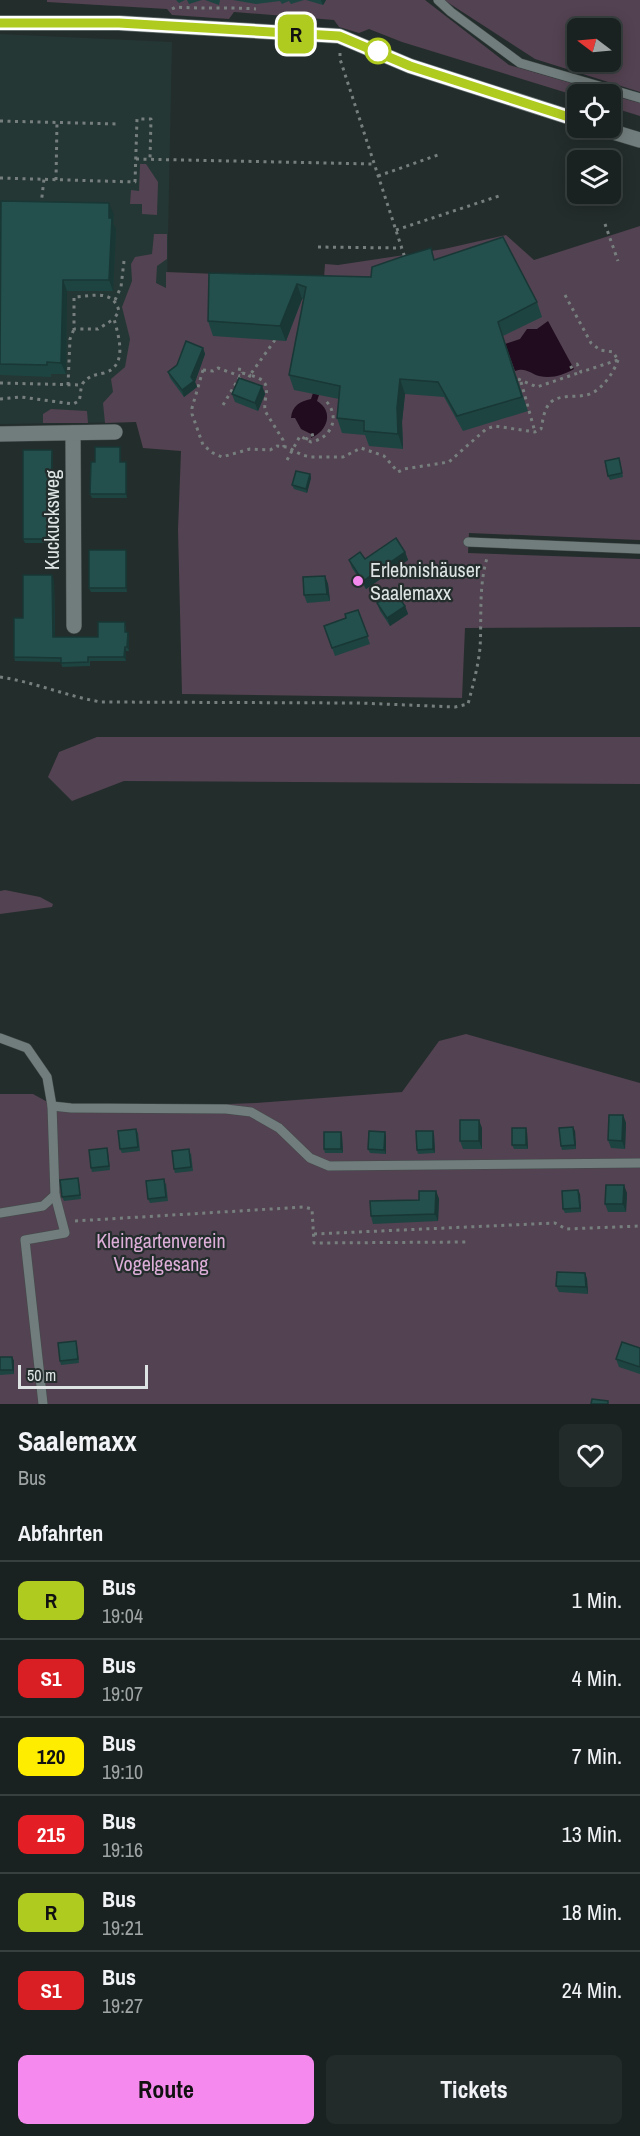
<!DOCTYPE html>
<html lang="de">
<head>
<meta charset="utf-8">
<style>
	body { margin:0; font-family:"Archivo Narrow",sans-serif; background:#232a2a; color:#f1f3f6; height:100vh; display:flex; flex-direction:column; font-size:22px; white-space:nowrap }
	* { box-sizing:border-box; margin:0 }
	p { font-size:20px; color:#9fa4a5 }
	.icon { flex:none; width:33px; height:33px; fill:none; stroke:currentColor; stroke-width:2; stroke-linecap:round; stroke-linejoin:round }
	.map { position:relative; height:1404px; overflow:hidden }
	.sheet { display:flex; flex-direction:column; background:#1a2221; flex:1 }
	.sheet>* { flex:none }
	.badge { padding:0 12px; border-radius:9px; font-size:21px; line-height:39px }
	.needle { width:39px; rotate:286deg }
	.fabs { position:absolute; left:567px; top:18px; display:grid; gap:12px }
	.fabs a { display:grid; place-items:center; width:54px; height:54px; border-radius:9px; background:#1a2221; box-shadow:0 3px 15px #0003,0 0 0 2px #383f3f; font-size:30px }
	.scale { position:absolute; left:18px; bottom:15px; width:130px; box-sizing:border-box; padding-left:6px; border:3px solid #dee4e4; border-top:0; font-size:16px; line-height:21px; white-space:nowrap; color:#dee4e4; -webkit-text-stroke:4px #232d2c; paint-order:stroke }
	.map>.badge { position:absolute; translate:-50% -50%; box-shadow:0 0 0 3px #fff }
	h2 { padding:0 18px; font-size:22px; line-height:54px }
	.round { display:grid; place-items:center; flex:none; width:63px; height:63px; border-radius:9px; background:#232a2a }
	.headline { display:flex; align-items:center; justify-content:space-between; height:102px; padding:0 18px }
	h1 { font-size:28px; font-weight:800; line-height:45px }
	.primary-button { display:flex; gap:12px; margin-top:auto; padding:12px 18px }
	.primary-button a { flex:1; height:69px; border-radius:9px; background:#f689ee; color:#111; font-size:24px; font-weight:800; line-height:69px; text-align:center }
	.primary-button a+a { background:#232a2a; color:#f1f3f6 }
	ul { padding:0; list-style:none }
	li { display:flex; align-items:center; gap:18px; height:78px; padding:0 18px; border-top:2px solid #383f3f }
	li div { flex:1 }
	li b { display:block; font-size:22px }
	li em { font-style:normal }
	li .badge { min-width:66px; font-weight:700; text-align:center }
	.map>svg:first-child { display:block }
	.built { fill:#243735 }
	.green { fill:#534251; fill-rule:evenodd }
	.water { fill:#210c1f }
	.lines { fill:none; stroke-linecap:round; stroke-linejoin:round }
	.lane-casing { stroke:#434c4b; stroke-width:10 }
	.street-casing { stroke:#434c4b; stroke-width:16 }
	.path { stroke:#777f7e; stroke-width:3; stroke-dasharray:3 4.5; stroke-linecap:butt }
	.lane { stroke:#717d7c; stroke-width:9 }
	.street { stroke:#717d7c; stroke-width:15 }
	.wall { fill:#1e4441 }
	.shaded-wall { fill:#183735 }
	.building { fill:#234f4c; stroke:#183735; stroke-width:1.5 }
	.line-casing { stroke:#fff; stroke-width:14 }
	.line { stroke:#b0cb1f; stroke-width:9 }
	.stop-dot { fill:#fff; stroke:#b0cb1f; stroke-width:3 }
	.poi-dot { fill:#f689ee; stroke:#232d2c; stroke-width:2 }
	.labels { text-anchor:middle; stroke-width:4.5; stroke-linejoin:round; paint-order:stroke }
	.street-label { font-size:20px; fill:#dee4e4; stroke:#232d2c }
	.poi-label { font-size:20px; fill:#dee4e4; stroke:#232d2c; text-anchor:start }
	.park-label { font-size:20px; fill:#ddaed8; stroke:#232d2c }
</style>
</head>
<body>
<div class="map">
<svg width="640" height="1404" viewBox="0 0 640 1404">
	<rect width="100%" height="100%" fill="#232d2c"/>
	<path class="built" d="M0,34l172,8 -5,244 -17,56 -14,80 -136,2z"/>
	<g class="green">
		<path d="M47,0h378l84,65 100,29h-31l-1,2 -175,-54 -33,-13 -10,4 -20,-6 -5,-7 -100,-8 -5,7 -57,-4 -5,-6 -120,-7z"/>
		<path d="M444,0h196v92l-105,-33zM578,28h32v34h-32z"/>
		<path d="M610,95l30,8v13l-29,-9z"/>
		<path d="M140,164h6l12,18 -1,33 -15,-1v-10h-12l1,-14 8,1z"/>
		<path d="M640,226v314l-171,-7 -1,20 172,6v68l-175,1 -3,70 -280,-4 -4,-164 3,-79 -38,-3 -7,-26 -31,1 -2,-20 10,-11 -2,-13 14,-12 5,-28 -8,-32 10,-26 -1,-17 4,-7 17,-3 2,-20h13v25l-10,7 -1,17 10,5v-16l158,6 1,-14 13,1 106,-16 62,-14 28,25z"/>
		<path d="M51,409l36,2 1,12h-45v-9z"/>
		<path d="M97,737h543v47l-516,-3 -52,20 -24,-24 11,-25z"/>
		<path d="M5,890l35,7 13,7 -1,3 -52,7v-23z"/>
		<path d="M466,1034l174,49v321h-640v-310h33l29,16 194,-7 146,-11 37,-51z"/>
	</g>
	<g class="water">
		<path d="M548,321l26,48c-11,6 -22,10 -35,7 -9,-3 -14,-9 -24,-5l-10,-27 15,-5 7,-10h10z"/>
		<path d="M313,393l6,2 -2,6c17,10 11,30 -6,37v-4l-10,-5 -6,-11h-4c1,-12 9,-17 20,-19z"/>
	</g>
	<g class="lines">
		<defs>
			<g id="lane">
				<path d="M438,0l13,12 69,51 120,35"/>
				<path d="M468,542l172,7"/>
				<path d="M0,1038l27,10 20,29 5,29 3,89 -12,11 -43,7"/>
				<path d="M52,1106l19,2 155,1 25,3 28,16 31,30 19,8 311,-3"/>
				<path d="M43,1404l-18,-164 40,-7 -10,-38"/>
			</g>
			<g id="street">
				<path d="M0,23h119l220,13 71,30 168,54"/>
				<path d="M600,128l40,12"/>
				<path d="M73,433l1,193"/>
				<path d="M0,434l115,-2"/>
			</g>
		</defs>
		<use href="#lane" class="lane-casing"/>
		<use href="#street" class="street-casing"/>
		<g class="path">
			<path d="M172,9l4,-2c27,2 53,0 80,2"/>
			<path d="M340,53v6l65,199"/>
			<path d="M0,121l118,3"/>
			<path d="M136,159l238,5"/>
			<path d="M378,176l60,-21"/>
			<path d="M0,178l135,4 2,-63h14l-1,40"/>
			<path d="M56,180l1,-58"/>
			<path d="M41,205l3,-26"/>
			<path d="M605,224l13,37"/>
			<path d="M396,230l103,-34"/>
			<path d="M318,247l83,1"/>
			<path d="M565,295l26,48 9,7 13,2 5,8"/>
			<path d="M115,300l6,-13 3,-26"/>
			<path d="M275,340l-25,35c26,7 13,19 15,36l18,29 1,7"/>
			<path d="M570,368l7,-4 4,8 37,-12"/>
			<path d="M238,369l5,1 -1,3"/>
			<path d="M203,370l-11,38v6l11,31 10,8 9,4 28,-8 20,1 7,-4 10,1 15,8 9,2h32l18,-9 23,8 14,16 6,-3 45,-7 37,-33 9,-3 40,6 6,-3c2,-9 3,-21 10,-27 11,-9 29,-3 41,-9 11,-5 22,-21 26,-33"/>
			<path d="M203,370l10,1 5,-3 22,8"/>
			<path d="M518,379l19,8 44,-15"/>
			<path d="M521,382l14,50"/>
			<path d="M0,383l81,2"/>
			<path d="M68,385l2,-46 4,-10"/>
			<path d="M0,399l21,-2 52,7 6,-3c2,-6 1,-13 4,-18 7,-8 12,-8 21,-10 24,-7 15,-36 10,-54l5,-8c-6,-22 -26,-15 -45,-14v32h24l16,-10"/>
			<path d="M223,405l19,-32 8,2 -3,7"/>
			<path d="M306,440l2,-4 8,-2"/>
			<path d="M287,460l13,-24 11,6c21,-4 30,-26 14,-42"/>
			<path d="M0,677c34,5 66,19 101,25l258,1 96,4 13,-3c5,-19 10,-37 12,-56 2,-30 -2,-63 8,-93"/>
			<path d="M75,1221l229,-14 8,2 2,34 153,-1"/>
			<path d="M314,1234l241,-11 11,6 74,-3"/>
		</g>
		<use href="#lane" class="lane"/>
		<use href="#street" class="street"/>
	</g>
	<g class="wall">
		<path d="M176,0h9l-6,3z"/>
		<path d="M187,0h15l-13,4z"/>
		<path d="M205,0h15l-1,5z"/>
		<path d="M233,0h71l-13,4 -2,-3 -7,3 -2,-3 -24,3z"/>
		<path d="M306,0h20l-3,5z"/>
		<path d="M114,215l-1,8 3,6 -3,62h-46l-1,83h-15v3l-51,-2v-157z"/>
		<path d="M435,259l102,43 5,15 -39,19 25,75 -65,20 -19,-34 -39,-3 -3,28 1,27 -34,-3 -4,-11 -23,-2 -5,-15 2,-19 -45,-9 -5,-15 15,-76h-2l-16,42 -73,-5 -5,-15 1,-48 162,4z"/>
		<path d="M203,348l2,6 -10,28 2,5 -13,10 -14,-19 -2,-6z"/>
		<path d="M262,386l3,8 -7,17 -23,-9 -3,-8z"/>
		<path d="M120,447l1,4v11h5l1,4v32h-35l-2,-4 5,-32z"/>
		<path d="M52,450l1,4 -1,55 5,4 -1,30h-31l-2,-4z"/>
		<path d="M620,462l3,15 -13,3 -2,-4z"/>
		<path d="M310,474l1,4 -4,15 -13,-4 -2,-4z"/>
		<path d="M405,552l3,8 -42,29 -14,-21 -3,-8 16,-1z"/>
		<path d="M127,554v38h-36l-2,-4z"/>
		<path d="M325,576l3,8 2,17 -23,2 -3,-8z"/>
		<path d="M54,579l1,58h43l28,-11v6h2l1,4v15h-3v10h-36v5l-28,1 -1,-5 -46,-1 -1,-4 9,-39z"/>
		<path d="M377,603l28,3 3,8 -18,12 -10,-15z"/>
		<path d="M358,610l12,34 -35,12 -11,-30 22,-8z"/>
		<path d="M623,1115l3,8 -1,26 -14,-1 -3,-8z"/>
		<path d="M482,1128v21h-19l-3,-8z"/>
		<path d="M136,1129l2,4 2,18 -18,2 -2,-4z"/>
		<path d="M575,1131l1,18 -14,1 -1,-4z"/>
		<path d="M527,1132l1,17h-14l-2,-4z"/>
		<path d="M434,1135l1,18 -17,1 -1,-4z"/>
		<path d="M342,1136l1,17h-18l-1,-4z"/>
		<path d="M386,1136v18l-16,-1 -2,-4z"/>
		<path d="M107,1148l1,4 2,18 -18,2 -1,-4z"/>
		<path d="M191,1153l2,18 -18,2 -1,-4z"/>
		<path d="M78,1178l1,4 2,17 -17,2 -2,-4z"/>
		<path d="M166,1183l2,18 -18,2 -2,-4z"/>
		<path d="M436,1191l3,8 -1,22 -65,3 -2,-8 48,-16z"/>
		<path d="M627,1193l-1,19h-18l-3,-8z"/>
		<path d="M580,1194l1,18 -16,1 -2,-4z"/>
		<path d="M585,1273l2,6 1,15 -29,-2 -3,-6z"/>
		<path d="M77,1345l2,18 -18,2 -1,-4z"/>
		<path d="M640,1348v26l-21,-7 -3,-8z"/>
		<path d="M0,1357h12l2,4v13l-14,1z"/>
	</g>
	<g class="shaded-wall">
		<path d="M321,0h5l-3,5z"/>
		<path d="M109,203l5,12 -1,8 3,6 -3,62 -4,-11z"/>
		<path d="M63,280l4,11 -1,83 -5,-11z"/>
		<path d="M297,284l5,15 -16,42 -6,-15z"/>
		<path d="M203,348l2,6 -10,28 2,5 -13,10 -2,-7 9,-13z"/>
		<path d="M400,379l5,15 -3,28 1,27 -5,-15 -1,-26z"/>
		<path d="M262,386l3,8 -7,17 -3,-8z"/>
		<path d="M120,447l1,4v15l-1,-4z"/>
		<path d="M52,450l1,4 -1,59 -1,-4z"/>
		<path d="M126,462l1,4v32l-1,-4z"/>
		<path d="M310,474l1,4 -4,15 -1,-4z"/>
		<path d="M55,509l2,4 -1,30 -1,-4z"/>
		<path d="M126,550l1,4v38l-1,-4z"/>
		<path d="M405,552l3,8 -42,29 -3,-8z"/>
		<path d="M52,575l2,4 1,62 -2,-4z"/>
		<path d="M325,576l3,8 2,17 -3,-7z"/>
		<path d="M405,606l3,8 -18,12 -3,-8z"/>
		<path d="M128,632l1,4v15l-2,-4z"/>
		<path d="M125,647l1,4v10l-2,-4z"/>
		<path d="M623,1115l3,8 -1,26 -3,-8z"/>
		<path d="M479,1120l3,8v21l-3,-8z"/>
		<path d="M573,1127l2,4 1,18 -1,-4z"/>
		<path d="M526,1128l1,4 1,17 -2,-4z"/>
		<path d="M433,1131l1,4 1,18 -2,-4z"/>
		<path d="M341,1132l1,4 1,17 -2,-4z"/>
		<path d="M385,1132l1,4v18l-2,-4z"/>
		<path d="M624,1185l3,8 -1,19 -3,-8z"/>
		<path d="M578,1190l2,4 1,18 -1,-4z"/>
		<path d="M436,1191l3,8 -1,22 -3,-7z"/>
		<path d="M585,1273l2,6 1,15 -2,-7z"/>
		<path d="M12,1357l2,4v13l-1,-4z"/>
	</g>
	<g class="building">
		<path d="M1,201l108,2v15h3l-3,62h-46l-2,83 -14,-1v3l-47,-1z"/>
		<path d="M503,237l34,65 -39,20 24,75 -65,19 -19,-34 -38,-3 -3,29 1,26 -34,-3v-10l-27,-3 3,-32 -51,-11 17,-88 -9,-3 -17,42 -72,-5 1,-48 162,4 1,-10 32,-11 27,-8 3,12z"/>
		<path d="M186,341l17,7 -12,29 3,4 -12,9 -14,-18 9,-7z"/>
		<path d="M239,378l23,8 -7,17 -23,-9z"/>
		<path d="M95,447h25v15h6v32h-36l1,-32h4z"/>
		<path d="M23,450h29l-1,59h4v30h-32z"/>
		<path d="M619,458l3,15 -14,3 -3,-15z"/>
		<path d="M296,471l14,3 -4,15 -14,-4z"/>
		<path d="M396,538l9,14 -42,29 -14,-21 11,-8 5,7z"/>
		<rect x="89" y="550" width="37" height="38"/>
		<path d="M23,575h29l1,62h45v-15h27v10h3l-1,15h-2l-1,10h-36v5l-27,1v-5l-47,-1v-39h9z"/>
		<path d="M325,576l2,18 -23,1 -1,-18z"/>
		<path d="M395,592l10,14 -18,12 -10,-15z"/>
		<path d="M358,610l10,26 -36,12 -8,-22 22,-8 -1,-4z"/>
		<path d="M609,1115h14l-1,26 -14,-1z"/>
		<rect x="460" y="1120" width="19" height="21"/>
		<path d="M573,1127l2,18 -14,1 -2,-18z"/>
		<rect x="512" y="1128" width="14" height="17"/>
		<path d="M136,1129l2,18 -18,2 -2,-18z"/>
		<path d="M369,1131l16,1 -1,18 -16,-1z"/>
		<path d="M416,1131h17v18l-16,1z"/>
		<rect x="324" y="1132" width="17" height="17"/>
		<path d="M107,1148l2,18 -18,2 -2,-18z"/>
		<path d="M189,1149l2,18 -17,2 -2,-18z"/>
		<path d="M78,1178l2,17 -18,2 -2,-17z"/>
		<path d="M164,1179l2,18 -18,2 -2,-18z"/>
		<path d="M606,1185h18l-1,19h-18z"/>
		<path d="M578,1190l2,18 -17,1 -1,-18z"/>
		<path d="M419,1191h17l-1,23 -64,2 -1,-15 49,-1z"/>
		<path d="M557,1272l28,1 1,14 -30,-1z"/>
		<path d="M76,1341l2,18 -18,2 -2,-18z"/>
		<path d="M622,1342l18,6v19l-24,-8z"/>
		<path d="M0,1357h12l1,13h-13z"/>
		<path d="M592,1399l16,2v3h-17z"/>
	</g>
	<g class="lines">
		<defs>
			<path id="line" d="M0,23h119l220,13 71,30 168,54"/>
		</defs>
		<use href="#line" class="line-casing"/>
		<use href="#line" class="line"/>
	</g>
	<circle class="stop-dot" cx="378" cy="51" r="12"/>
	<circle class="poi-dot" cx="358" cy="581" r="6"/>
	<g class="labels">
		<g class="street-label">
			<text transform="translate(52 520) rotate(-90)" y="7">Kuckucksweg</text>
		</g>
		<g class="poi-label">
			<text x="370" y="577">Erlebnishäuser<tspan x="370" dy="23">Saalemaxx</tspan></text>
		</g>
		<g class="park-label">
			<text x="161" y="1248">Kleingartenverein<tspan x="161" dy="23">Vogelgesang</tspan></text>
		</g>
	</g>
</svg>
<div class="fabs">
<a><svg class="needle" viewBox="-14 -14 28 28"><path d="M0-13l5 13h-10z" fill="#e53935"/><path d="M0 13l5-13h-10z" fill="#9fa4a5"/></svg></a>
<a><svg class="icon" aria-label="locate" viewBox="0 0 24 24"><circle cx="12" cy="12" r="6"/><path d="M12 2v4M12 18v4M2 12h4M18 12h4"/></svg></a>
<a><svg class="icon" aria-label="layers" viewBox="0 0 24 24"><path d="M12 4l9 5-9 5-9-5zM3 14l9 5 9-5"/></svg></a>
</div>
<div class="scale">50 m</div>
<b class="badge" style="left:296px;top:34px;background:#b0cb1f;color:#111">R</b>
</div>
<section class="sheet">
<div class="headline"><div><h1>Saalemaxx</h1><p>Bus</p></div><a class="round"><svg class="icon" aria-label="heart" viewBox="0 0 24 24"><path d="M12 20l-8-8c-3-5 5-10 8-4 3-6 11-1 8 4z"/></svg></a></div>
<h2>Abfahrten</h2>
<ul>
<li><span class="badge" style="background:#b0cb1f;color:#111">R</span><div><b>Bus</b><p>19:04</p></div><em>1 Min.</em></li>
<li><span class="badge" style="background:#da1f24;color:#fff">S1</span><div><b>Bus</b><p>19:07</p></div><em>4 Min.</em></li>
<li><span class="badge" style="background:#ffed00;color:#111">120</span><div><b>Bus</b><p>19:10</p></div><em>7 Min.</em></li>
<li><span class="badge" style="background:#e31e24;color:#fff">215</span><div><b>Bus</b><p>19:16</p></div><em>13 Min.</em></li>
<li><span class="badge" style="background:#b0cb1f;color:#111">R</span><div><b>Bus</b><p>19:21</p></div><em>18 Min.</em></li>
<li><span class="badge" style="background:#da1f24;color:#fff">S1</span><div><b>Bus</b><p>19:27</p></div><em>24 Min.</em></li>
</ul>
<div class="primary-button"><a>Route</a><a>Tickets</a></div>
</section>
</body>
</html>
